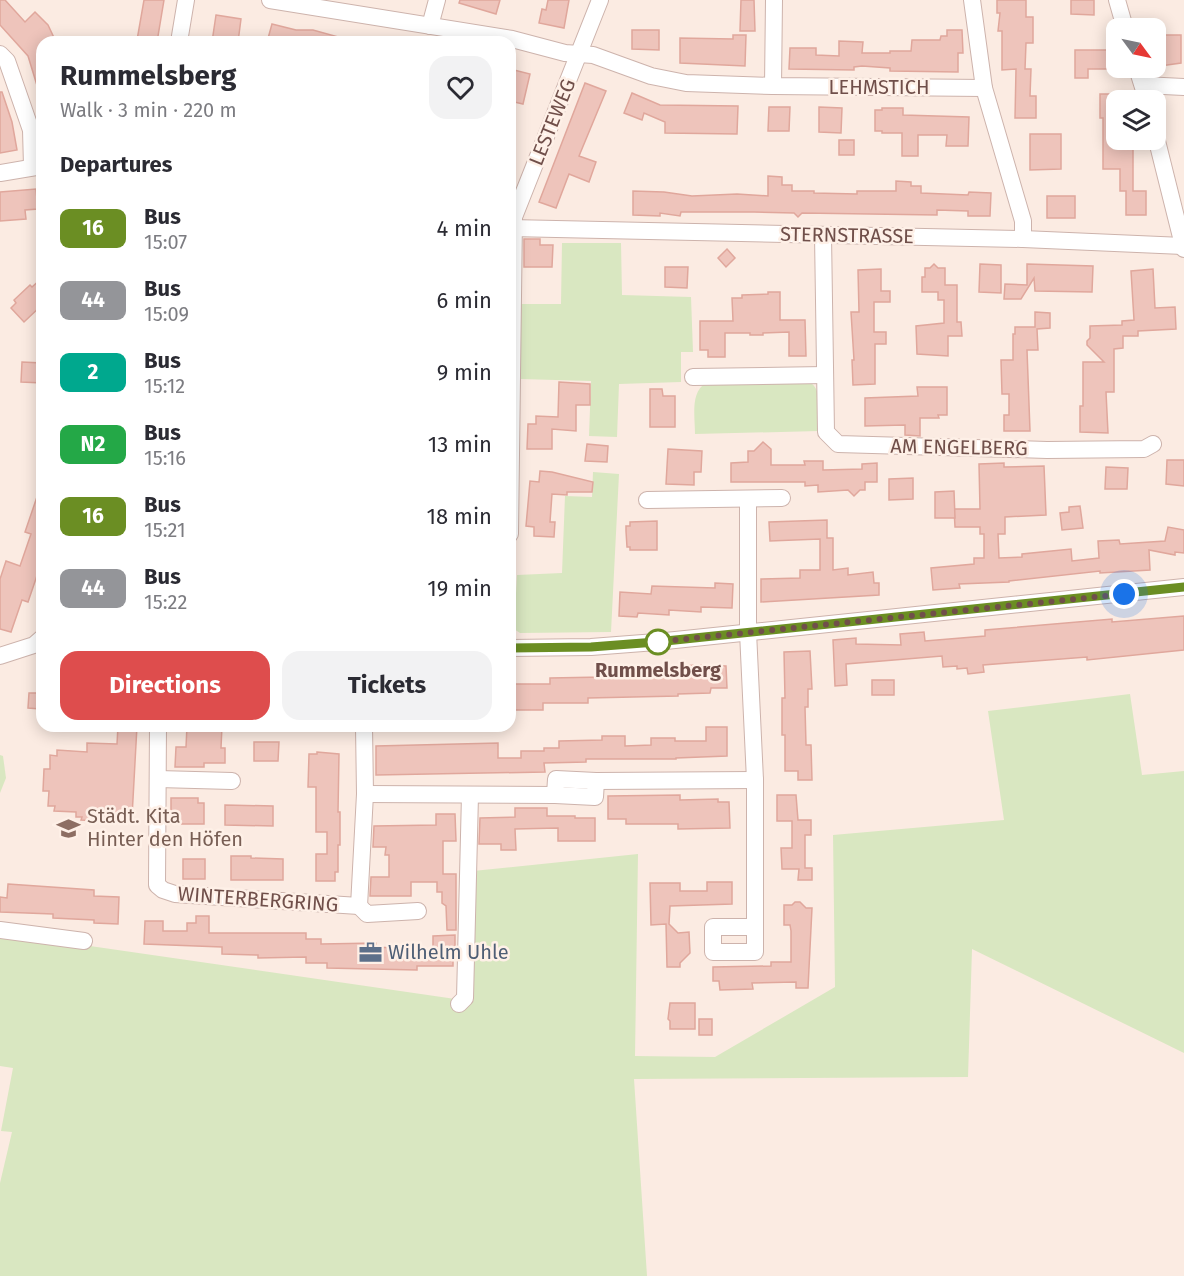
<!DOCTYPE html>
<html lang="en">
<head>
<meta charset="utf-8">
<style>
	body { margin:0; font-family:"Fira Sans",sans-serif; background:#f2f2f3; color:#2b2b33; height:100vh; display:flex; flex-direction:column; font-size:22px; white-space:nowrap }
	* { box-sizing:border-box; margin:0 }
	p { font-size:20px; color:#7c7c81 }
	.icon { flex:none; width:33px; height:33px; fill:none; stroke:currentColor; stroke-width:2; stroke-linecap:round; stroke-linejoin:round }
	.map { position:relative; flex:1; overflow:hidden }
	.sheet { position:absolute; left:36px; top:36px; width:480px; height:696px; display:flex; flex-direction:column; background:#fff; border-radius:18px; box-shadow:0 3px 15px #0003 }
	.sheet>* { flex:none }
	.badge { padding:0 12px; border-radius:9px; font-size:21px; line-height:39px }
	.needle { width:39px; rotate:123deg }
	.fabs { position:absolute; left:1106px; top:18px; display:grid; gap:12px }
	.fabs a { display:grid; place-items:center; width:60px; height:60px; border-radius:12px; background:#fff; box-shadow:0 3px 15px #0003; font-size:30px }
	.you { position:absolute; width:30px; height:30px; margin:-15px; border:4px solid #fff; border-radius:50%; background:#1a73e8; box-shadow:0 0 0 9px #1a73e833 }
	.map>.badge { position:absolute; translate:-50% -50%; box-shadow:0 0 0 3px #fff }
	h2 { padding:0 24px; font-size:22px; line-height:54px }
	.round { display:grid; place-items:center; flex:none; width:63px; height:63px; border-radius:18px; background:#f2f2f3 }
	.summary { display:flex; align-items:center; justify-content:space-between; height:102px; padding:0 24px }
	h1 { font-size:28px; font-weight:700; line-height:45px }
	.button { display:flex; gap:12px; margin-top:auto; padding:12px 24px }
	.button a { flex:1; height:69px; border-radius:18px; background:#de4d4d; color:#fff; font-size:24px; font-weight:700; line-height:69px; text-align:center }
	.button a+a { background:#f2f2f3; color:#2b2b33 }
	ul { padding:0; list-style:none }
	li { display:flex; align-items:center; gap:18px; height:72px; padding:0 24px }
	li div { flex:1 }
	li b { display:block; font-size:22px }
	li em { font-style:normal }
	li .badge { min-width:66px; font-weight:700; text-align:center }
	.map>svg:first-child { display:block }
	.green { fill:#d9e7c1 }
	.building { fill:#eec4bb; stroke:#e0a79c; stroke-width:1.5 }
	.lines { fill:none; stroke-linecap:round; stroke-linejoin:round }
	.minor-casing { stroke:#cdb3ac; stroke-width:18 }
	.minor { stroke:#fff; stroke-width:16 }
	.line-casing { stroke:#fff; stroke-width:14 }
	.line { stroke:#6b8e23; stroke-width:9 }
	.walk { stroke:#704f4a; stroke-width:6; stroke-dasharray:0 10.8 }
	.stop-dot { fill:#fff; stroke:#6b8e23; stroke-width:3 }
	.labels { text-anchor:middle; stroke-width:5; stroke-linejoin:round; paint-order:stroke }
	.street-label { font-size:20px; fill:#704f4a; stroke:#fef0e7 }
	.stop-label { font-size:20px; font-weight:bold; fill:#704f4a; stroke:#fef0e7 }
	.education-label { font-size:20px; fill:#785e54; stroke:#fef0e7; text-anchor:start }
	.service-label { font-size:20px; fill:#4e5e75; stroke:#fef0e7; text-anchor:start }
</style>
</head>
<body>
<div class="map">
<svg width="1184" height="1276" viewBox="0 0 1184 1276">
	<rect width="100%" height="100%" fill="#fbebe2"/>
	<g class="green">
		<path d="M562,243h59l1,52 69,2 2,55h-12v30l-62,2 -2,53 -28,-1 2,-55 -71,-2 1,-75h40z"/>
		<path d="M808,381c16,8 11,34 11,50l-124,3c0,-17 -5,-42 11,-51z"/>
		<path d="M593,472l26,2 -8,158 -91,1 -6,-4 3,-54 45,-2 3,-77 27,1z"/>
		<path d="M1130,694l12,81 42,-4v282l-212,-104 -4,128 -334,2 13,197h-647v-93l12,-51 -11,-1 12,-63 -13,-2v-133l469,68 4,-130 165,-17 -3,202 80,1 120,-70 -2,-152 171,-15 -16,-109z"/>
		<path d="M0,755l3,1 3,22 -6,15z"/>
	</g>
	<g class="building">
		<path d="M0,0h5l20,22 10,-10 13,13 8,17h-14v50h-3l-11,-36 -28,-31z"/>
		<path d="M144,0h20l-7,42 -20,-2z"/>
		<path d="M460,0h40l-4,14 -37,-11z"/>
		<path d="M548,0h21l-5,28 -25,-5 3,-14 4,1z"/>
		<path d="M741,0h13l1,31h-15z"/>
		<path d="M997,0h29v17h7v26h-7l-1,26h6l-1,27h6v22h-21l1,-49 -14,1v-39h-4l2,-18h-3z"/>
		<path d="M1071,0h23v15l-23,-1z"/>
		<path d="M216,15l25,4 -3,23h-26z"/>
		<path d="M272,24l24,6h17l29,8v4h-75z"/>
		<path d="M632,30h27v20l-27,-1z"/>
		<path d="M947,30h15l1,23h-5v19l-68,-1v-3l-28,-2 -8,1v3l-65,-1 1,-21h26v7l23,1v-15l24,1 -1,11h28v-2h21l1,-11h28l1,-4h6z"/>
		<path d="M733,35h13l-1,31 -65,-3v-25l53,1z"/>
		<path d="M1155,35h26v28l-21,3 -5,-5z"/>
		<path d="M1075,50h34v19h-21v9h-13z"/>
		<path d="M510,69l20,5 -7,30 -13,-3z"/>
		<path d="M585,83l21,8 -27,65 17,6 -7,20 -20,-8 -13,34 -17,-6z"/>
		<path d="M0,92h2l10,30 5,28 -17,3z"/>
		<path d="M632,93l28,12 78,1 -1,28 -72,-1v-11l-21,-9 -2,7 -18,-7z"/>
		<path d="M1100,94h16v46h17v51h13v24h-20v-24h-6v-22h-17v-51h-3z"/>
		<path d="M769,107h21l-1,24h-21z"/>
		<path d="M819,107l23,1 -1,25 -22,-1z"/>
		<path d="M882,108h21v7l66,2 -1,29h-22l1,-11h-29v21h-16v-23h-20v-2h-7v-21h7z"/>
		<path d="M1030,134h31v35l-31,1z"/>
		<rect x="839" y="140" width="15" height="15"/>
		<path d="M768,176l14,1v8h10v6h22v2l43,1v-3h39v-10l15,1v4h10v7l47,2 1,-3 22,1 -1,23h-22v-5l-31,-1v5l-135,-2 -4,4 -4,-4 -40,-1h-73l-1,4 -20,-3v3l-27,-1v-24l31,1 28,4 45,-2 31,2z"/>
		<path d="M36,189l2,20 -13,1 1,9 -26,2v-29z"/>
		<rect x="1047" y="196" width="28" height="22"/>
		<path d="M524,239h16v6h13l-1,22h-28z"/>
		<path d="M727,249l8,9 -9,9 -8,-9z"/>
		<path d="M934,264l4,4h7v17h12v37h4l1,14h-14v20l-31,-2 -1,-28 28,-3v-23h-6v-8h-16v-15h3v-9h5z"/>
		<path d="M980,264l21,1v28l-22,-1z"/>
		<path d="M1027,264l66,2 -1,26 -57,-1 -1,-13 -13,21h-17l1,-15 22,1z"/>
		<path d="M665,267h23l-1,21 -22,-1z"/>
		<path d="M881,269v22h9v11h-16v30h12v12h-11v40l-22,1 -1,-25h2l-3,-48h8l-1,-42z"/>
		<path d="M1153,269l2,39 20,-1 1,22 -38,2v5h-15v12l-9,1v43h-8l2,41 -28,-1v-26h3v-44h21l-17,-17v-4l3,-3v-12l32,-1v-4l12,-1 -3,-49z"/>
		<path d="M42,278v27l-18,17 -13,-14 5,-5 -2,-3 16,-15 2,2z"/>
		<path d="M768,292h12v28h25l1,36h-17v-24l-26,1v2h-13v-2h-25v24h-17v-7h-8v-29h33l-1,-23h10v-3l26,-1z"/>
		<path d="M1035,312l15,1v15l-13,1 1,21h-11l3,81h-26v-16h5v-21h-7l-1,-34h12v-26h2v-7h20z"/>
		<path d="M22,362l20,1v20l-21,-1z"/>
		<path d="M559,382l31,2v21h-14v26l-24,-2v20h-25l1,-25h8v-8l22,1z"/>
		<path d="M917,387h30v28h-9l1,3h-19v18l-15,-1v-10l-40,1v-28l53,-2z"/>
		<path d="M650,389h12l1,7h12v31h-25z"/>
		<path d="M763,442l8,7v16h34l-1,-4h19v9l39,-1v-5l15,-1v19h-12v8h-5l-6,6 -6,-6 -30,2v-7l-13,1v-4h-74v-19l17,-1v-11h6z"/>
		<path d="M587,444l21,2 -1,16 -22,-1z"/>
		<path d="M668,449l34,2 -1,21h-7v13l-28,-1z"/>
		<path d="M1167,460h17v26l-18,-2z"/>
		<path d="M1004,463v4l40,-1 2,49 -41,2v17h-7l1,24 23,-1v-3l49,-5 1,12 27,-3 -1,-17 21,-1 1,4 45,-3 3,-14 16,3v23l-9,-1v3l-26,-5 1,20 -50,3v-2l-91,10v1l-50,2 1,4 -27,2 -2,-22 43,-4v-6h10v-24h-4v-7h-25l-1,-18h26l-1,-45z"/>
		<path d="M1106,467l22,1 -1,21h-22z"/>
		<path d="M540,471l12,1 41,10 -1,10h-25v3l-15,-1 -2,28h5l-1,15 -20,-1v-9l-8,-1 4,-45 9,1z"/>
		<path d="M913,478v21l-24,1v-21z"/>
		<path d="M40,488l2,1v72l-14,41 -6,-2 -11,32 -11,-3v-50l6,-18 14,5 11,-32 -6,-2z"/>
		<path d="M954,491l1,27h-20v-26z"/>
		<path d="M1080,506l3,22 -21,2 -2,-17 9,-1v-5z"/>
		<path d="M827,520v18h6v32l15,-2v7l25,-3 1,11h5v12l-118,7v-23l39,-1v-8h20v-31l-50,2 -1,-19z"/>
		<path d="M657,521v29h-27v-3h-3l-1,-16v-5h4v-4z"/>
		<path d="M715,583l18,1 -1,24 -31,-1v5l-32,-2v5l-31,-2 -1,4 -18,-1 1,-24 31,2 1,-8 63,2z"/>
		<path d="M1184,616v34l-97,10v-3l-104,8 1,7 -16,2 -1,-6 -10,1v-3l-14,1 -1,-11 -96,8 1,21 -12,1 -2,-46 23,-2v6l45,1 -1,-11 24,-2 1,9 60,-5v-6l127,-11v3z"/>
		<path d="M810,651l2,38h-4v18h-3l1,38h5l1,35h-14v-9h-13v-36h-3v-37h3l-1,-46z"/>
		<path d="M697,665l29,1 1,22h-16l-1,5 -32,1v2l-90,2v5h-45v7h-33v-13h3v-13h37v-6l53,-1v-4l42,-1v-4l22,1v-2z"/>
		<rect x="872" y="680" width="22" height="15"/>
		<path d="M29,693h12l-1,16 -12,-1z"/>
		<path d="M118,726h19l-5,91h-12v5l-39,-2 1,-3h-6v-5l-22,-1 1,-5h-7l1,-15h-6l1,-22h6v-14l7,1v-6l30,2v-9l30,1z"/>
		<path d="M187,726h35l-1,22h4v15h-21v4h-29l1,-20h10z"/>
		<path d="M706,727h21v29l-51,2v1h-90v3l-42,1 1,9 -169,3v-29l122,-3v15h23v-7h23v-3h15v-7l43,-1v-4h23v10l26,-1v-7h24v3h31z"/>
		<path d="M254,742h25l-1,19h-24z"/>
		<path d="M317,752l22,2 -1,58h2v33h-2v27h-3v9h-19v-27h11v-22h-11v-45h-8l1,-33h8z"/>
		<path d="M680,795v5l38,-1v3h11l1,26 -52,1v-5h-52v-5h-18v-23z"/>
		<path d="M777,795h19l2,25h13v15h-6v33h7v12h-14l1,-11h-17l-1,-21h11v-27h-15z"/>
		<path d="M171,798h27v5h6v21h-33z"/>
		<path d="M225,805l48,1v20l-48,-1z"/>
		<path d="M515,808h32v8h28v2h20v23h-37v-13l-43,1 1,21h-15v-6h-22l1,-26 35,-1z"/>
		<path d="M436,814h19l1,27h-13v33h13v56h-9l-1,-24 -4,-3v-11h-5v-10h-26v14h-41l1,-19h18v-22h-4l1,-8h-13l1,-21 62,-1z"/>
		<path d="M231,856h20v2l32,1v21h-52z"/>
		<rect x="183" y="859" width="22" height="20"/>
		<path d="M707,882h25v22l-62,2 -1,18 9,9 11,-1 1,21 -10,10v4h-13l-1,-43 -15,1 -1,-42h30v8h27z"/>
		<path d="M8,884l86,6v6l25,1 -1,27 -24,-1v-3l-41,-2v-4l-53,-2v-15l7,1z"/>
		<path d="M795,902h5l6,6h6l-4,80h-12v-6l-44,1 1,6 -33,1 -1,-9h-6v-14l58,-1v-4h20v-31l-1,-6h-6v-20h8z"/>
		<path d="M196,916h13v17h97v6h15v5l55,-1v4l57,3v-14l22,-1v21h-2v10h-36v4l-90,-2v-5h-21v-6l-48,1v-3l-36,-1v-7l-78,-3 1,-23h18v10h24v-8h9z"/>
		<path d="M670,1003h25v26h-25v-8l-2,-2z"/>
		<rect x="699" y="1019" width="13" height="16"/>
	</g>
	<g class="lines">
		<defs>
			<g id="minor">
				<path d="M270,0l242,39 53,14 28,2 58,21 35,7 87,3 211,2"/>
				<path d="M972,0l12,88 39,133v18"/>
				<path d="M1117,0l8,28"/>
				<path d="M430,26l7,-26"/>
				<path d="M179,42l7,-42"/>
				<path d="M0,54l7,7 24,69 1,36"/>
				<path d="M1137,68l10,32"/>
				<path d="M1143,85l41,2"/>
				<path d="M773,86l1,-86"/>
				<path d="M1155,133l29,116"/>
				<path d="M0,173l42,-7"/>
				<path d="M510,228l513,11 160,7"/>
				<path d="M823,235l3,197 12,12 209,6 97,-1 9,-5"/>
				<path d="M693,377l132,-2"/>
				<path d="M748,499v133l7,148v172h-42v-25h42"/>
				<path d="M647,500l135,-2"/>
				<path d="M510,534l4,-317 86,-217"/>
				<path d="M510,648l81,-1 65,-5 528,-55"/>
				<path d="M0,656l34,-11 8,-7"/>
				<path d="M158,726l-1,159 6,5 12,4 184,12 6,-112 -1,-68"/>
				<path d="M158,779l74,2"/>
				<path d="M365,794l190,1 1,-16 40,2 159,-1"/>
				<path d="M555,795l40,2 1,-16"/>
				<path d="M359,906l8,8 51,-3"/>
				<path d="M0,930l84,11"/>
				<path d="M459,1004l6,-6 5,-203"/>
			</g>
		</defs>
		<use href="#minor" class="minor-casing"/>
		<use href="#minor" class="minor"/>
	</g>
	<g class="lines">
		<defs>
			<path id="line" d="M510,648l81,-1 65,-5 528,-55"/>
		</defs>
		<use href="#line" class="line-casing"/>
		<use href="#line" class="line"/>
		<path class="walk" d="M658,642h-2l468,-48"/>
	</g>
	<defs>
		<symbol id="school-bare" viewBox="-9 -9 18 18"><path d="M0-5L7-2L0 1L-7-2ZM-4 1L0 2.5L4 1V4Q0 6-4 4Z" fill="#8d6e63" stroke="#fef0e7" stroke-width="2.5" paint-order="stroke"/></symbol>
		<symbol id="office-bare" viewBox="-9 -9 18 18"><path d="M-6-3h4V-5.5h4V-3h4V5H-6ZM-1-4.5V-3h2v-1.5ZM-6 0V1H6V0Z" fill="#5c6f8a" stroke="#fef0e7" stroke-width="2.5" paint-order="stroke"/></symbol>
	</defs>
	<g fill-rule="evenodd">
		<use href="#school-bare" x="52" y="812" width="33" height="33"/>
		<use href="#office-bare" x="354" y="936" width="33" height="33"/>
	</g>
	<circle class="stop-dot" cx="658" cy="642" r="12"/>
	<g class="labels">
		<g class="street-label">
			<text x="879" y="94">LEHMSTICH</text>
			<text transform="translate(552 122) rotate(-68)" y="7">LESTEWEG</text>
			<text transform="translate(847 235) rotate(1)" y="7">STERNSTRASSE</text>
			<text transform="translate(959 447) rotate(1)" y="7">AM ENGELBERG</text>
			<text transform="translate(258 899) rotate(4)" y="7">WINTERBERGRING</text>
		</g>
		<g class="stop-label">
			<text x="658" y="677">Rummelsberg</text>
		</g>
		<g class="education-label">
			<text x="87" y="823">Städt. Kita<tspan x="87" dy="23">Hinter den Höfen</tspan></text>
		</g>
		<g class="service-label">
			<text x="388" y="959">Wilhelm Uhle</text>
		</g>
	</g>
</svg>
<div class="fabs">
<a><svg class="needle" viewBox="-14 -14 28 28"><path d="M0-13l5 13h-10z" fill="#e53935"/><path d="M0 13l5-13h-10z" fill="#7c7c81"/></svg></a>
<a><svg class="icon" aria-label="layers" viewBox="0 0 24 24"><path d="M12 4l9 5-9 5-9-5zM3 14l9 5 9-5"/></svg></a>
</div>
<div class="you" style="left:1124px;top:594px"></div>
<section class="sheet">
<div class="summary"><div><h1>Rummelsberg</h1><p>Walk · 3 min · 220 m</p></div><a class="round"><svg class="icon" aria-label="heart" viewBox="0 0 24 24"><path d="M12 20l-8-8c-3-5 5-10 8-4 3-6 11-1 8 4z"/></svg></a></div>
<h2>Departures</h2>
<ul>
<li><span class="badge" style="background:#6b8e23;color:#fff">16</span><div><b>Bus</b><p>15:07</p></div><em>4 min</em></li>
<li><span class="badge" style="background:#949599;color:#fff">44</span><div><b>Bus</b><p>15:09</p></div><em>6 min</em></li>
<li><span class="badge" style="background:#00a88e;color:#fff">2</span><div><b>Bus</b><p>15:12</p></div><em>9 min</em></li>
<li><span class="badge" style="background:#24a847;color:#fff">N2</span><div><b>Bus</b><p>15:16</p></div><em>13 min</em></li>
<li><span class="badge" style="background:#6b8e23;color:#fff">16</span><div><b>Bus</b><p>15:21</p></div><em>18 min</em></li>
<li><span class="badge" style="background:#949599;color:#fff">44</span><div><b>Bus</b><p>15:22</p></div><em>19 min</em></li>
</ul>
<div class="button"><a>Directions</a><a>Tickets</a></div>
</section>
</div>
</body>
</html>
